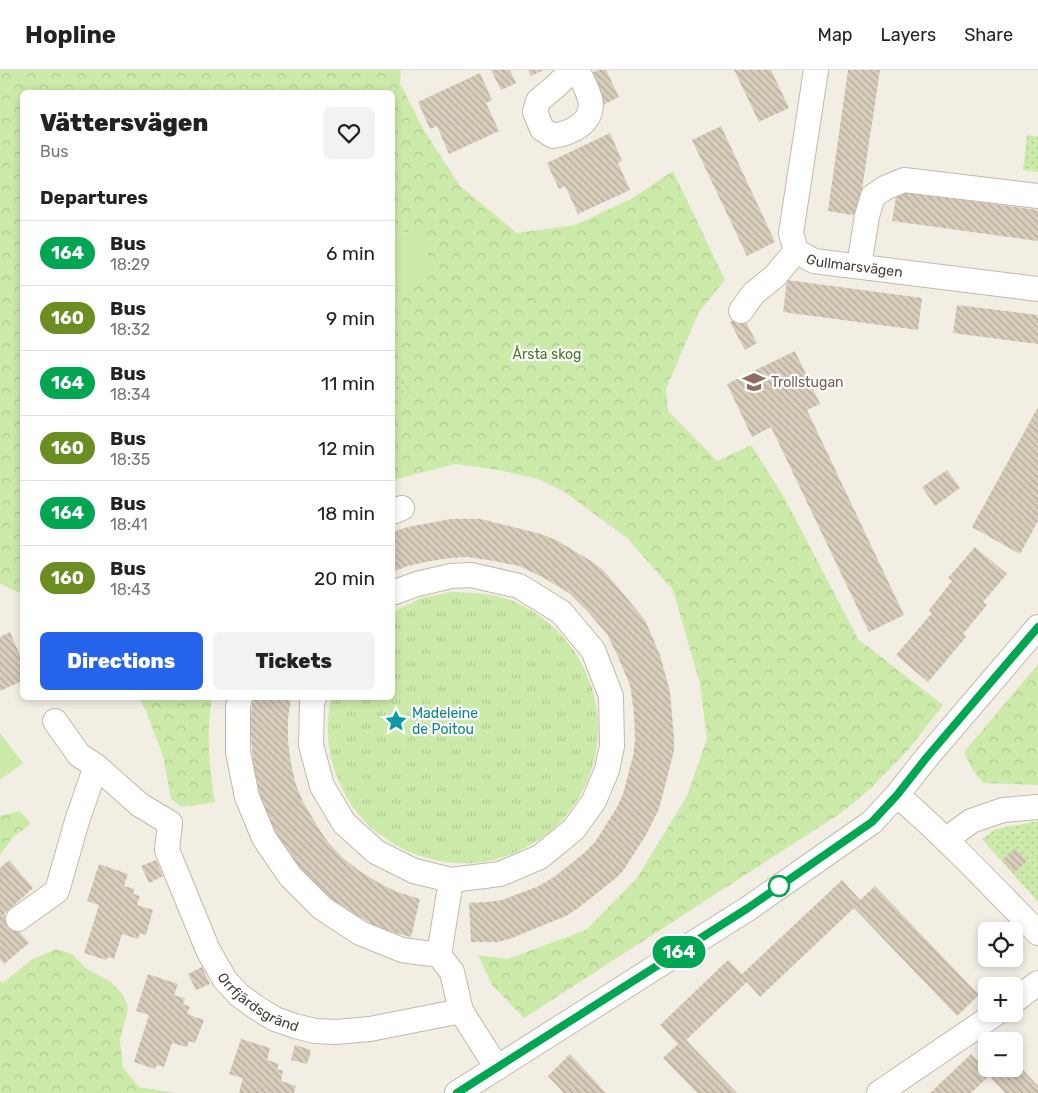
<!DOCTYPE html>
<html lang="en">
<head>
<meta charset="utf-8">
<style>
	body { margin:0; font-family:Rubik,sans-serif; background:#f2f2f2; color:#222; height:100vh; display:flex; flex-direction:column; font-size:19px; white-space:nowrap }
	* { box-sizing:border-box; margin:0 }
	p { font-size:16px; color:#767676 }
	.icon { flex:none; width:28px; height:28px; fill:none; stroke:currentColor; stroke-width:2; stroke-linecap:round; stroke-linejoin:round }
	.map { position:relative; flex:1; overflow:hidden }
	.panel { position:absolute; left:20px; top:20px; width:375px; height:610px; display:flex; flex-direction:column; background:#fff; border-radius:8px; box-shadow:0 2px 8px #0003 }
	.panel>* { flex:none }
	.badge { padding:0 10px; border-radius:16px; font-size:18px; line-height:32px }
	.tools { position:absolute; left:978px; top:852px; display:grid; gap:10px }
	.tools a { display:grid; place-items:center; width:45px; height:45px; border-radius:8px; background:#fff; box-shadow:0 2px 8px #0003; font-size:25px }
	.map>.badge { position:absolute; translate:-50% -50%; box-shadow:0 0 0 2px #fff }
	h2 { padding:0 20px; font-size:19px; line-height:45px }
	.round { display:grid; place-items:center; flex:none; width:52px; height:52px; border-radius:8px; background:#f2f2f2 }
	.summary { display:flex; align-items:center; justify-content:space-between; height:85px; padding:0 20px }
	h1 { font-size:24px; font-weight:800; line-height:38px }
	.button { display:flex; gap:10px; margin-top:auto; padding:10px 20px }
	.button a { flex:1; height:58px; border-radius:8px; background:#2563eb; color:#fff; font-size:20px; font-weight:800; line-height:58px; text-align:center }
	.button a+a { background:#f2f2f2; color:#222 }
	ul { padding:0; list-style:none }
	li { display:flex; align-items:center; gap:15px; height:65px; padding:0 20px; border-top:1px solid #e0e0e0 }
	li div { flex:1 }
	li b { display:block; font-size:19px }
	li em { font-style:normal }
	li .badge { min-width:55px; font-weight:700; text-align:center }
	header { display:flex; align-items:center; gap:30px; box-sizing:border-box; height:70px; padding:0 25px; background:#fff; border-bottom:1px solid #e0e0e0 }
	header strong { font-size:24px }
	nav { display:flex; gap:28px; margin-inline-start:auto; font-size:18px }
	.map>svg:first-child { display:block }
	.grass { fill:url(#grass-tufts) }
	.forest { fill:url(#forest-crowns) }
	.park { fill:url(#park-dots) }
	.garden { fill:#cceaa9 }
	.building { fill:url(#building-back-hatch) }
	.lines { fill:none; stroke-linecap:round; stroke-linejoin:round }
	.minor-casing { stroke:#c2b9a9; stroke-width:26 }
	.minor { stroke:#fff; stroke-width:24 }
	.line-casing { stroke:#fff; stroke-width:11 }
	.line { stroke:#00a651; stroke-width:8 }
	.stop-dot { fill:#fff; stroke:#00a651; stroke-width:2.5 }
	.labels { text-anchor:middle; stroke-width:4.5; stroke-linejoin:round; paint-order:stroke }
	.street-label { font-size:14px; fill:#453e33; stroke:#fff }
	.park-label { font-size:14px; fill:#437a23; stroke:#fff }
	.education-label { font-size:14px; fill:#785e54; stroke:#fff; text-anchor:start }
	.culture-label { font-size:14px; fill:#0d838f; stroke:#fff; text-anchor:start }
</style>
</head>
<body>
<header>
<strong>Hopline</strong>
<nav><a>Map</a><a>Layers</a><a>Share</a></nav>
</header>
<div class="map">
<svg width="1038" height="1023" viewBox="0 0 1038 1023">
	<defs>
		<pattern id="grass-tufts" width="24" height="20" patternUnits="userSpaceOnUse" patternTransform="scale(1.25)"><rect width="24" height="20" fill="#cceaa9"/><path d="M3 7l-1-3M5 7V3M7 7l1-3M15 17l-1-3M17 17v-4M19 17l1-3" fill="none" stroke="#b1ca92"/></pattern>
		<pattern id="forest-crowns" width="20" height="18" patternUnits="userSpaceOnUse" patternTransform="scale(1.25)"><rect width="20" height="18" fill="#cceaa9"/><path d="M2 6a3 3 0 1 1 6 0M12 15a3 3 0 1 1 6 0" fill="none" stroke="#b1ca92"/></pattern>
		<pattern id="park-dots" width="8" height="8" patternUnits="userSpaceOnUse" patternTransform="scale(1.25)"><rect width="8" height="8" fill="#cceaa9"/><path d="M2 2h.1M6 6h.1" fill="none" stroke="#b1ca92" stroke-width="1.8" stroke-linecap="round"/></pattern>
		<pattern id="building-back-hatch" width="6" height="6" patternUnits="userSpaceOnUse" patternTransform="scale(1.25)"><rect width="6" height="6" fill="#d8cdbb"/><path d="M-1 5l2 2M0 0l6 6M5-1l2 2" fill="none" stroke="#b1a899"/></pattern>
	</defs>
	<rect width="100%" height="100%" fill="#f3eee4"/>
	<path class="grass" d="M452,522c22,1 43,1 63,10 76,34 107,126 63,197 -9,13 -19,27 -32,36 -5,4 -11,7 -16,10 -25,15 -56,21 -84,17 -24,-4 -42,-10 -62,-25 -5,-3 -11,-7 -15,-11 -6,-7 -12,-13 -17,-20 -3,-4 -5,-9 -8,-14 -16,-30 -20,-61 -13,-94h61l1,-86 28,-14z"/>
	<g class="forest">
		<path d="M0,0h401l-1,13 22,44 38,59 57,47 58,-8 56,-26 42,-28 52,109 -26,32 -33,77 2,22 49,50 34,-16 33,52 74,142 85,66 -35,45 -37,38 -30,25 -317,205 -32,-33 -14,-30 29,4 79,-29 51,-52 50,-82 20,-58 -7,-54 -27,-94 -46,-52 -64,-47 -25,-12 -39,-9 -44,-6 -62,16v-89h25l-25,-26v-74l36,-19 -3,-39 -33,-1 -1,-140h-370v502l-22,-10z"/>
		<path d="M1038,594v121l-55,-2 -12,-16 -7,-15z"/>
		<path d="M139,628h73c-6,34 -3,70 3,104l-33,5 -11,-8 -8,-43 -17,-45z"/>
		<path d="M20,741l11,13 -18,13 -13,18v-39z"/>
		<path d="M56,879l16,5 15,15 24,13 13,14 4,12 -8,32 3,28 16,19 37,6h-176v-112l3,2 28,-23z"/>
	</g>
	<g class="park">
		<path d="M1027,65l11,2v35l-15,-2z"/>
		<path d="M393,295l26,26h-26z"/>
		<path d="M1038,751v81l-56,-63 14,-10z"/>
	</g>
	<g class="garden">
		<path d="M393,162l33,1 3,40 -36,18z"/>
		<path d="M0,663l23,30 -23,17z"/>
	</g>
	<g class="building">
		<path d="M491,0h19l6,13 -15,7z"/>
		<path d="M528,0h16l-13,6z"/>
		<path d="M598,0h8l13,27 -16,8 -15,-30z"/>
		<path d="M734,0h37l18,38 -30,14z"/>
		<path d="M848,0h32l-22,146 -30,-5z"/>
		<path d="M480,3l12,27 -6,3 13,28 -50,23 -12,-28 -7,3 -12,-27z"/>
		<path d="M721,56l54,116 -28,14 -55,-116z"/>
		<path d="M610,63l12,28 -4,2 12,27 -52,24 -13,-28 -6,3 -12,-26z"/>
		<path d="M897,121l141,19v31l-146,-20z"/>
		<path d="M787,210l135,18 -4,32 -135,-18z"/>
		<path d="M957,235l81,10v29l-85,-11z"/>
		<path d="M742,245l15,28 -12,7 -15,-28z"/>
		<path d="M795,281l25,53 -13,6 97,205 -35,17 -98,-205 -19,10 -25,-53z"/>
		<path d="M1038,337v114l-18,33 -48,-27z"/>
		<path d="M947,400l13,18 -25,18 -13,-19z"/>
		<path d="M451,449h30l60,15 15,6 35,21 11,8 9,10 34,41 15,35 10,37 4,45v14l-15,58 -13,26 -23,36 -7,7 -39,31 -11,7 -54,22 -14,4h-27l-2,-39 18,-1 15,-2 37,-14 15,-9 29,-23 12,-12 21,-33 7,-15 10,-38 2,-15 -1,-29 -4,-27 -11,-26 -12,-25 -18,-21 -20,-20 -25,-15 -25,-12 -25,-5 -26,-4 -18,1 -25,4 -17,4 -16,6v-40l16,-5z"/>
		<path d="M975,477l32,27 -24,28 4,3 -24,29 3,3 -38,45 -32,-27 36,-42 -3,-3 23,-29 -4,-3z"/>
		<path d="M10,562l12,28v21l-22,10v-54z"/>
		<path d="M253,628h38l-3,21v21l2,18 5,24 8,20 18,30 7,10 15,16 15,12 21,13 18,9 23,7 -9,38 -19,-5 -13,-4 -37,-21 -10,-7 -30,-28 -8,-11 -22,-33 -6,-13 -12,-39 -4,-54z"/>
		<path d="M1015,778l12,13 -13,12 -12,-13z"/>
		<path d="M9,790l24,28 -29,26 25,29 -25,21 -4,-5v-91z"/>
		<path d="M156,790l7,16 -14,7 -8,-17z"/>
		<path d="M99,794l29,10 -4,12 11,3 -2,5 7,2 -3,9 16,5 -7,25 -6,-2 -2,6 -16,-5 -8,25 -6,-2 -2,3 -22,-7 15,-48 -12,-4z"/>
		<path d="M842,810l18,20 15,-14 104,109 -22,21 -103,-108 -94,89 -13,-15 -61,58 51,53h-40l-34,-35 15,-14 -18,-19 68,-65 14,14z"/>
		<path d="M202,897l8,17 -14,6 -8,-16z"/>
		<path d="M148,904l30,10 -4,11 11,3 -2,6 7,3 -3,7 17,6 -9,23 -6,-2 -2,6 -15,-4 -8,24 -7,-2 -2,4 -21,-7 15,-47 -13,-4z"/>
		<path d="M241,969l29,9 -3,12 12,4 -2,5 6,2 -2,10 15,5 -2,7h-55l4,-15 -14,-4z"/>
		<path d="M295,975l16,5 -4,14 -16,-4z"/>
		<path d="M570,984l13,14 23,25h-42l-16,-17z"/>
		<path d="M971,984l13,14 2,-2v3h28v-9l24,26v7h-33l-16,-17 -18,17h-41z"/>
	</g>
	<g class="lines">
		<defs>
			<g id="minor">
				<path d="M568,0l-2,6 -10,10 -18,15 -3,11 7,17 11,7c18,-3 42,-13 37,-37 -3,-10 -8,-20 -13,-29"/>
				<path id="s1" d="M816,0l-25,163 5,18 18,10 224,28"/>
				<path d="M859,196l8,-50 6,-20 12,-8 19,-8 134,16"/>
				<path d="M741,241l12,-17 22,-18 21,-25"/>
				<path d="M392,442l10,-4"/>
				<path d="M240,628l-2,9v45l9,45 17,41 26,38 32,32 38,25 42,17 37,5"/>
				<path d="M314,628l-2,4 -1,43 11,41 22,37 32,29 38,19 37,9 49,-6 40,-17 34,-28 20,-28 13,-31 5,-24 -1,-50 -18,-46 -32,-38 -42,-26 -48,-11 -20,1 -34,8 -25,9"/>
				<path id="s2" d="M55,651l24,34 17,11 44,39 30,18 -3,27 41,100 17,30 14,15 18,13 18,11 20,7 20,5 21,1 34,-3 91,-18 36,57"/>
				<path d="M897,725c50,43 95,91 141,138"/>
				<path d="M947,769l24,-18 32,-11 35,-3"/>
				<path d="M451,810l-12,75 13,17 9,39"/>
				<path d="M18,849l39,-28 20,-70 19,-55"/>
				<path d="M1014,931l24,-18"/>
				<path d="M457,1023l292,-185 123,-86 25,-27 30,-38 111,-130"/>
				<path d="M879,1023l116,-79"/>
			</g>
		</defs>
		<use href="#minor" class="minor-casing"/>
		<use href="#minor" class="minor"/>
	</g>
	<g class="lines">
		<defs>
			<path id="line" d="M457,1023l291,-185 124,-86 25,-27 30,-38 111,-130"/>
		</defs>
		<use href="#line" class="line-casing"/>
		<use href="#line" class="line"/>
	</g>
	<defs>
		<symbol id="school-bare" viewBox="-9 -9 18 18"><path d="M0-5L7-2L0 1L-7-2ZM-4 1L0 2.5L4 1V4Q0 6-4 4Z" fill="#8d6e63" stroke="#fff" stroke-width="2.5" paint-order="stroke"/></symbol>
		<symbol id="sight-bare" viewBox="-9 -9 18 18"><path d="M0-6L1.8-2.2L6-1.7L2.9 1.2L3.7 5.4L0 3.3L-3.7 5.4L-2.9 1.2L-6-1.7L-1.8-2.2Z" fill="#0f9aa8" stroke="#fff" stroke-width="2.5" paint-order="stroke"/></symbol>
	</defs>
	<g fill-rule="evenodd">
		<use href="#school-bare" x="738" y="296" width="32" height="32"/>
		<use href="#sight-bare" x="380" y="635" width="32" height="32"/>
	</g>
	<circle class="stop-dot" cx="779" cy="816" r="10"/>
	<g class="labels">
		<g class="street-label">
			<text dy="5" stroke="none"><textPath href="#s1" startOffset="245">Gullmarsvägen</textPath></text>
			<text dy="5" stroke="none"><textPath href="#s2" startOffset="366">Orrfjärdsgränd</textPath></text>
		</g>
		<g class="park-label">
			<text x="547" y="289">Årsta skog</text>
		</g>
		<g class="education-label">
			<text x="771" y="317">Trollstugan</text>
		</g>
		<g class="culture-label">
			<text x="412" y="648">Madeleine<tspan x="412" dy="16">de Poitou</tspan></text>
		</g>
	</g>
</svg>
<div class="tools">
<a><svg class="icon" aria-label="locate" viewBox="0 0 24 24"><circle cx="12" cy="12" r="6"/><path d="M12 2v4M12 18v4M2 12h4M18 12h4"/></svg></a>
<a>+</a>
<a>−</a>
</div>
<b class="badge" style="left:679px;top:882px;background:#00a651;color:#fff">164</b>
<section class="panel">
<div class="summary"><div><h1>Vättersvägen</h1><p>Bus</p></div><a class="round"><svg class="icon" aria-label="heart" viewBox="0 0 24 24"><path d="M12 20l-8-8c-3-5 5-10 8-4 3-6 11-1 8 4z"/></svg></a></div>
<h2>Departures</h2>
<ul>
<li><span class="badge" style="background:#00a651;color:#fff">164</span><div><b>Bus</b><p>18:29</p></div><em>6 min</em></li>
<li><span class="badge" style="background:#6b8e23;color:#fff">160</span><div><b>Bus</b><p>18:32</p></div><em>9 min</em></li>
<li><span class="badge" style="background:#00a651;color:#fff">164</span><div><b>Bus</b><p>18:34</p></div><em>11 min</em></li>
<li><span class="badge" style="background:#6b8e23;color:#fff">160</span><div><b>Bus</b><p>18:35</p></div><em>12 min</em></li>
<li><span class="badge" style="background:#00a651;color:#fff">164</span><div><b>Bus</b><p>18:41</p></div><em>18 min</em></li>
<li><span class="badge" style="background:#6b8e23;color:#fff">160</span><div><b>Bus</b><p>18:43</p></div><em>20 min</em></li>
</ul>
<div class="button"><a>Directions</a><a>Tickets</a></div>
</section>
</div>
</body>
</html>
